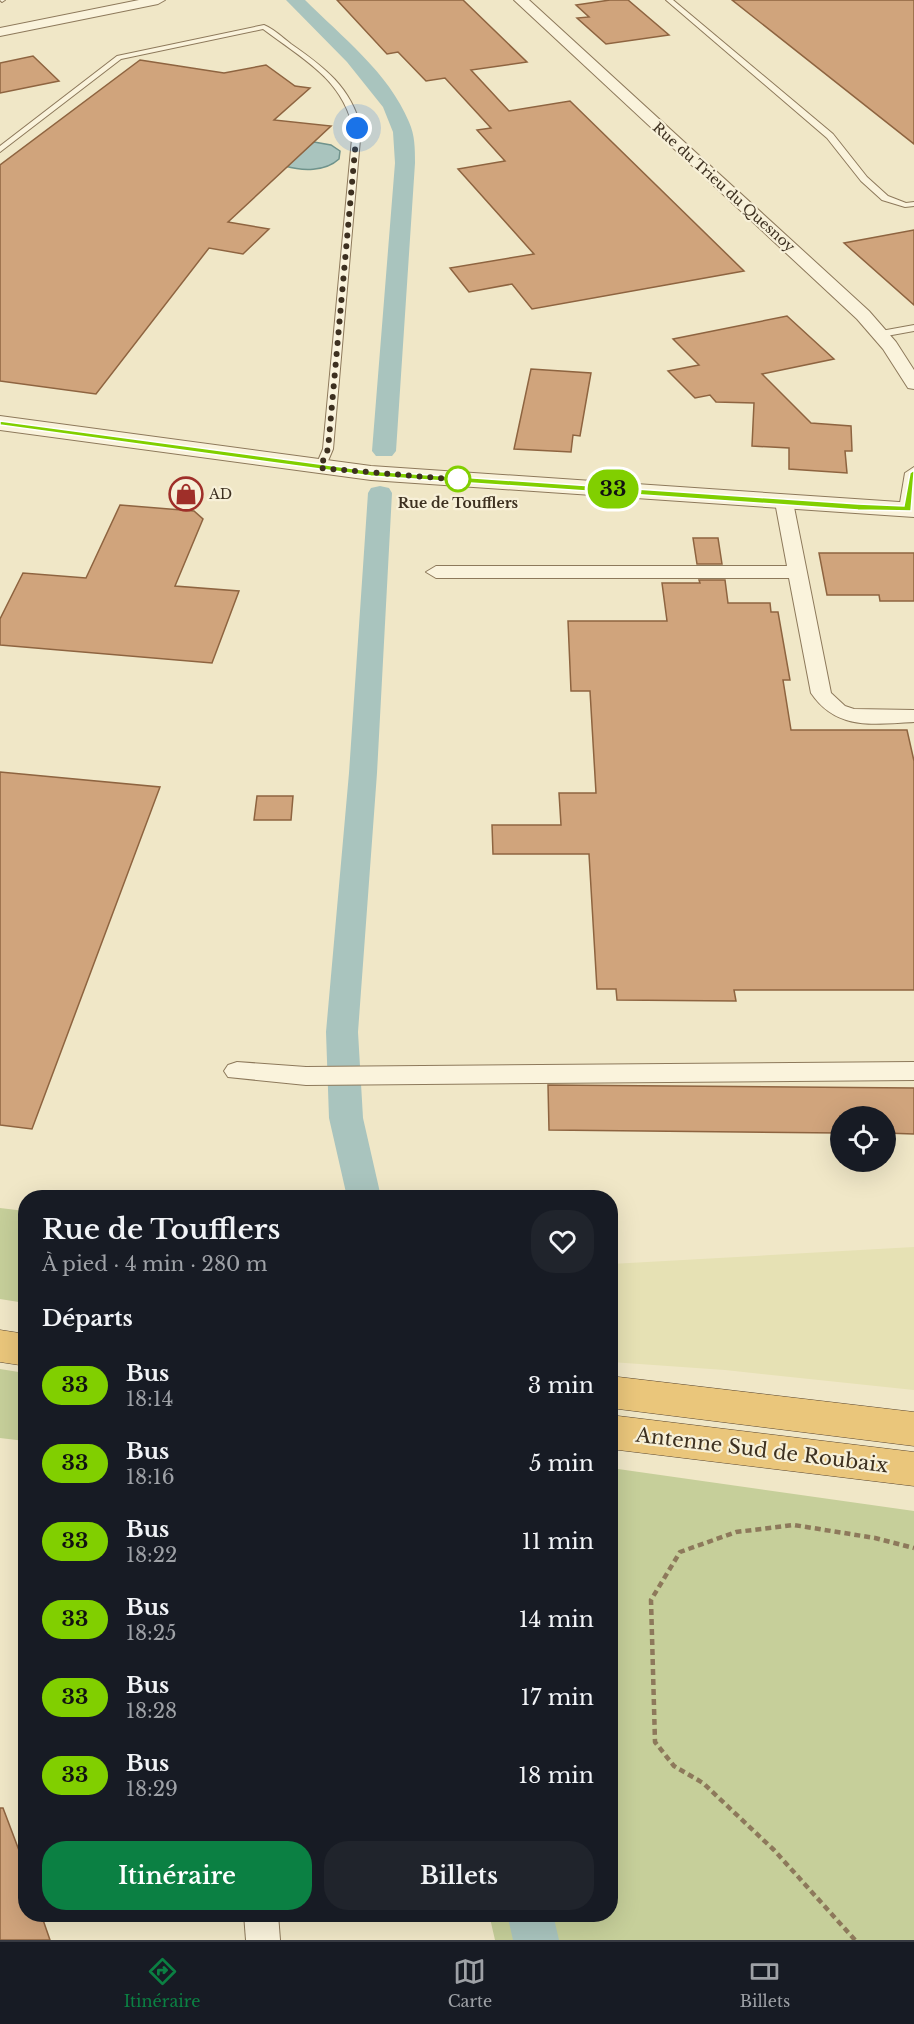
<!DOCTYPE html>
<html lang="fr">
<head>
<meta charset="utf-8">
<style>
	body { margin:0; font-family:"Libre Baskerville",serif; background:#20242c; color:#f1f3f6; height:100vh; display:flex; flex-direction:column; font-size:22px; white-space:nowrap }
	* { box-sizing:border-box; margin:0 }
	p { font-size:20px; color:#9ea1a6 }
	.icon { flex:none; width:33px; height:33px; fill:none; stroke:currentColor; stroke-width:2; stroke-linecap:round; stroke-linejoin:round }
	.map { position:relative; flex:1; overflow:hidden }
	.details { position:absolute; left:18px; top:1190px; width:600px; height:732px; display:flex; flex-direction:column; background:#171b24; border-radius:24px; box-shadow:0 6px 24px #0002 }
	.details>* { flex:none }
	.badge { padding:0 12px; border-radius:20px; font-size:21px; line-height:39px }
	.tools { position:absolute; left:830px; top:1106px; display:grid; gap:12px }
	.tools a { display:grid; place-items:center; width:66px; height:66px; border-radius:50%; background:#171b24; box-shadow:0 6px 24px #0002; font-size:30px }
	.you { position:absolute; width:30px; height:30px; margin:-15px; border:4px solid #fff; border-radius:50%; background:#1a73e8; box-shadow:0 0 0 9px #1a73e833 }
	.map>.badge { position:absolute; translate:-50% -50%; box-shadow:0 0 0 3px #fff }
	h2 { padding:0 24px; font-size:22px; line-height:54px }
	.round { display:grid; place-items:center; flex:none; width:63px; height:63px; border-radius:24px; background:#20242c }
	.overview { display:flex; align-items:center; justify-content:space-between; height:102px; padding:0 24px }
	h1 { font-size:28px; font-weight:600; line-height:45px }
	.button { display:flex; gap:12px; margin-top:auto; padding:12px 24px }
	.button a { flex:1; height:69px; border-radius:24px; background:#0b8043; color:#fff; font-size:24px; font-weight:600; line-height:69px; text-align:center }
	.button a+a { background:#20242c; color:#f1f3f6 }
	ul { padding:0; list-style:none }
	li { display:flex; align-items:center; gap:18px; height:78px; padding:0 24px }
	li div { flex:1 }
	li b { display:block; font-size:22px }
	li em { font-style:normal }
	li .badge { min-width:66px; font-weight:700; text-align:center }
	.tabs { display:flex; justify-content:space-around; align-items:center; height:84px; border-top:2px solid #363941; background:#171b24; font-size:16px; color:#9ea1a6 }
	.tabs a { display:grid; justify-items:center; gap:3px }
	.tabs .current { color:#0b8043 }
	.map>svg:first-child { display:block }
	.farmland { fill:#e6e1b4 }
	.green { fill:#c6cf9a }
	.water { fill:#a9c4be; stroke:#6f938c; stroke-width:1.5 }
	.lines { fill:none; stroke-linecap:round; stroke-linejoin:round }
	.canal { fill:#a9c4be; fill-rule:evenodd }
	.building { fill:#d0a47c; stroke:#8e6440; stroke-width:1.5 }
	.service-casing { stroke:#8d795b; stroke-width:2 }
	.minor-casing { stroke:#8d795b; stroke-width:2 }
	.tertiary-casing { stroke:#8d795b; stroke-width:2 }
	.trunk-casing { stroke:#5b4730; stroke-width:1 }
	.path { stroke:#8d795b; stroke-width:4.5; stroke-dasharray:6 4; stroke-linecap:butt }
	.service { fill:#faf3dc; fill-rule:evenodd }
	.minor { fill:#faf3dc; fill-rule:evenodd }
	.tertiary { fill:#faf3dc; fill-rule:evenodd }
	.trunk { fill:#eac67b; fill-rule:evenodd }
	.line { fill:#81cf00; stroke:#fff; stroke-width:1.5 }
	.walk { stroke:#3d3020; stroke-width:6; stroke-dasharray:0 10.8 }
	.stop-dot { fill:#fff; stroke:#81cf00; stroke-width:3 }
	.labels { text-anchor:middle; stroke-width:4.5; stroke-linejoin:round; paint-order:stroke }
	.far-street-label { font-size:14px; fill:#3d3020; stroke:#f7f0d8 }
	.far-poi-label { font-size:14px; fill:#3d3020; stroke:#f7f0d8; text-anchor:start }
	.far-stop-label { font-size:14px; font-weight:bold; fill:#3d3020; stroke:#f7f0d8 }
	.near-street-label { font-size:20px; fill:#3d3020; stroke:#f7f0d8 }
</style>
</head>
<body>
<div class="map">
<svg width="914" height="1940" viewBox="0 0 914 1940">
	<rect width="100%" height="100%" fill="#f0e7c7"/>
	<path class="farmland" d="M914,1247v143l-189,-20 -114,-8v-98z"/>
	<g class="green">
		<path d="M0,1208l25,3v92l-25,-4z"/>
		<path d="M0,1369l25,4v68l-25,-3z"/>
		<path d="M611,1468l303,43v429h-419l-6,-26h121z"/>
	</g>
	<path class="water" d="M314,142l17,3 9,6 -1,8c-14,13 -37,12 -54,7z"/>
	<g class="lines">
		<g class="canal">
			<path d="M286,0h19c36,36 84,73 104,122 6,13 6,27 6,41l-19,288 -4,5h-16l-4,-5 23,-288 -2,-31 -10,-25 -36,-45z"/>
			<path d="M380,486l9,2 3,5 -15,280 -19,259 5,86 18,79h-34l-18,-79 -3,-86 23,-259 19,-280 3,-5z"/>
			<path d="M507,1914h46l6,26h-46z"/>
		</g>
	</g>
	<g class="building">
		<path d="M337,0h126l64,62 -56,8 38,41 61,-10 174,170 -212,38 -20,-25 -43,8 -19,-24 84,-14 -76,-85 47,-8 -28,-31 14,-2 -46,-50 -19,3 -28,-29 -11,2z"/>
		<path d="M610,0h18l41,35 -63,9 -29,-26 12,-1 -13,-12z"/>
		<path d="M732,0h182v144l-153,-121z"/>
		<path d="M33,56l26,25 -59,12v-30z"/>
		<path d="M140,60l84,13 42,-8 29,21 15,2 -36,32 57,6 -103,96 41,7 -26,25 -34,-6 -113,146 -96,-13v-216z"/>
		<path d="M914,230v75l-70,-62z"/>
		<path d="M787,316l47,43 -72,15 49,49 40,3 1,25h-7l2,22 -58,-4v-21l-37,-2 2,-43 -38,-1 -6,-7 -15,3 -27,-27 31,-6 -26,-26z"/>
		<path d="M531,369l60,4 -11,63 -7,-1 -2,17 -57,-3z"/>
		<path d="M120,505l74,6 9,8 -28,67 64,5 -27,72 -212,-18v-26l23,-46 63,5z"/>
		<path d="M693,538h25l4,26h-25z"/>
		<path d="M819,553h95v48h-34l-1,-6h-52z"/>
		<path d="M699,580h26l3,23h42l1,9h7l12,68h-7l8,50h116l7,31v229h-180l2,11 -119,-1 -1,-11h-19l-8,-135h-96l-1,-29h69l-2,-32h37l-6,-102h-19l-3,-70h99l-5,-38h38z"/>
		<path d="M0,772l160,15 -128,342 -32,-4z"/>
		<path d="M257,796h36l-2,24h-37z"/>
		<path d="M548,1085l366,3v46l-29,-1v-17h-45v17l-291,-3z"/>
		<path d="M0,1808h3l23,61v45h15l9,26h-50z"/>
	</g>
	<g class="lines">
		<defs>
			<g id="service">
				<path d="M0,0h5l-3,2z"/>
				<path d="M666,0h7l160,134 34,43 21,19 18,7 8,-1v4l-9,1 -23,-7 -21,-19 -34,-43z"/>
				<path d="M264,25c10,4 18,12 27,19 33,23 60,43 70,84l-28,321 -8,19 -5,3 -5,-3 8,-19 30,-321c-11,-50 -52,-70 -90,-99l-142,30 -121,93v-6l117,-90z"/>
				<path d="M914,325v6l-33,6 -4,-3 4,-3z"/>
			</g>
			<g id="minor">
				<path d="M139,0h26l-7,4 -158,32v-8z"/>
				<path d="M514,0h15l340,311 27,31 18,28v19l-6,-1 -25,-39 -26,-30z"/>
				<path d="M914,467v46l-6,2 -9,-6 6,-36z"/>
				<path d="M784,496l9,6 38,191 14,13 9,3 60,1v12c-41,2 -77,9 -103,-29l-22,-115h-353l-10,-6 10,-6h351l-12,-64z"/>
				<path d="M237,1062l69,5 608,-5v18l-608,5 -78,-8 -4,-6 4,-6z"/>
				<path d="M244,1914h34l2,26h-34z"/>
			</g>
			<path id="tertiary" d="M0,416l371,50 543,37v14l-543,-37 -371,-50z"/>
			<g id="trunk">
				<path d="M0,1330l26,4v32l-26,-4z"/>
				<path d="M610,1376l304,36v34l-304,-38z"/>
				<path d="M610,1415l304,37v34l-304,-37z"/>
			</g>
		</defs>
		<use href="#service" class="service-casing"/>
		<use href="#minor" class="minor-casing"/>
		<use href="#tertiary" class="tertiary-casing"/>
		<use href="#trunk" class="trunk-casing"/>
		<path class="path" d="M855,1940l-81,-90 -71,-67 -29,-17 -19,-24 -4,-142 29,-48 56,-20 58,-7 81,13 39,10"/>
		<use href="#service" class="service"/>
		<use href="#minor" class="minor"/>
		<use href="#tertiary" class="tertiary"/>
		<use href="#trunk" class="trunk"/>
	</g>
	<path class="line" d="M0,421l371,50 487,33 46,2 6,-33 4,-3v3l-3,38 -53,-1 -487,-34 -371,-51z"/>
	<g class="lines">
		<path class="walk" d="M357,128l-29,321 -8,19 142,12 -4,-1"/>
	</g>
	<defs>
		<symbol id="shop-ring" viewBox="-11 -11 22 22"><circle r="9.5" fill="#f7f0d8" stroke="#9f2f29" stroke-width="1.5"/><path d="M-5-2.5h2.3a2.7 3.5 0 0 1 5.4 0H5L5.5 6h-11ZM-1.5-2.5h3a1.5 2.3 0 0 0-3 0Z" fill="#9f2f29"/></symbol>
	</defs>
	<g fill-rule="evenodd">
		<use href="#shop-ring" x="167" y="475" width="38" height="38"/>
	</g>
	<circle class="stop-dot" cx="458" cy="479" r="12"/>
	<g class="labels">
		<g class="far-street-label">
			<text transform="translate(724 187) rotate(42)" y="5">Rue du Trieu du Quesnoy</text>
		</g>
		<g class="far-poi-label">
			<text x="209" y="499">AD</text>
		</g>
		<g class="far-stop-label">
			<text x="458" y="508">Rue de Toufflers</text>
		</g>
		<g class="near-street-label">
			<text transform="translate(762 1450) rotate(7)" y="7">Antenne Sud de Roubaix</text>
		</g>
	</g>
</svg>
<div class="tools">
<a><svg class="icon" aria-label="locate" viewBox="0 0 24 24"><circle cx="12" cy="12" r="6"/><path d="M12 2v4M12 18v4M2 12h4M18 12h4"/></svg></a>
</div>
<div class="you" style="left:357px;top:128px"></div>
<b class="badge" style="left:613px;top:489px;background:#81cf00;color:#111">33</b>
<section class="details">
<div class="overview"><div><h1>Rue de Toufflers</h1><p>À pied · 4 min · 280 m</p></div><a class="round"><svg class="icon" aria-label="heart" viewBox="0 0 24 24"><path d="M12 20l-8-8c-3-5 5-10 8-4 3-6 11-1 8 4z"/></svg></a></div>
<h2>Départs</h2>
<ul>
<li><span class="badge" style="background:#81cf00;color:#111">33</span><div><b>Bus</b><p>18:14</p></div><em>3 min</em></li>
<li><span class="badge" style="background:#81cf00;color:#111">33</span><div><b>Bus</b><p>18:16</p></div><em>5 min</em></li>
<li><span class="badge" style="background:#81cf00;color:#111">33</span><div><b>Bus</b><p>18:22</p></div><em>11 min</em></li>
<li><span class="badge" style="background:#81cf00;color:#111">33</span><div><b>Bus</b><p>18:25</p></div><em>14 min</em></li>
<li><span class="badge" style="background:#81cf00;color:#111">33</span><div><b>Bus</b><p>18:28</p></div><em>17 min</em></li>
<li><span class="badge" style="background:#81cf00;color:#111">33</span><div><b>Bus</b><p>18:29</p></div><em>18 min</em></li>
</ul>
<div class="button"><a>Itinéraire</a><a>Billets</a></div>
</section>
</div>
<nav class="tabs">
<a class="current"><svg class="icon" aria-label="directions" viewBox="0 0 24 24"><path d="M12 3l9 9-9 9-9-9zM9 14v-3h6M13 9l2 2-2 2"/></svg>Itinéraire</a>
<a><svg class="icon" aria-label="map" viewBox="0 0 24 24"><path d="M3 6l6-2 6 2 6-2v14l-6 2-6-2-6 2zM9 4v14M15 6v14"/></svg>Carte</a>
<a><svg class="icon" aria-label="tickets" viewBox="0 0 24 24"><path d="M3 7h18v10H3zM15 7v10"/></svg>Billets</a>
</nav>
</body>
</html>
